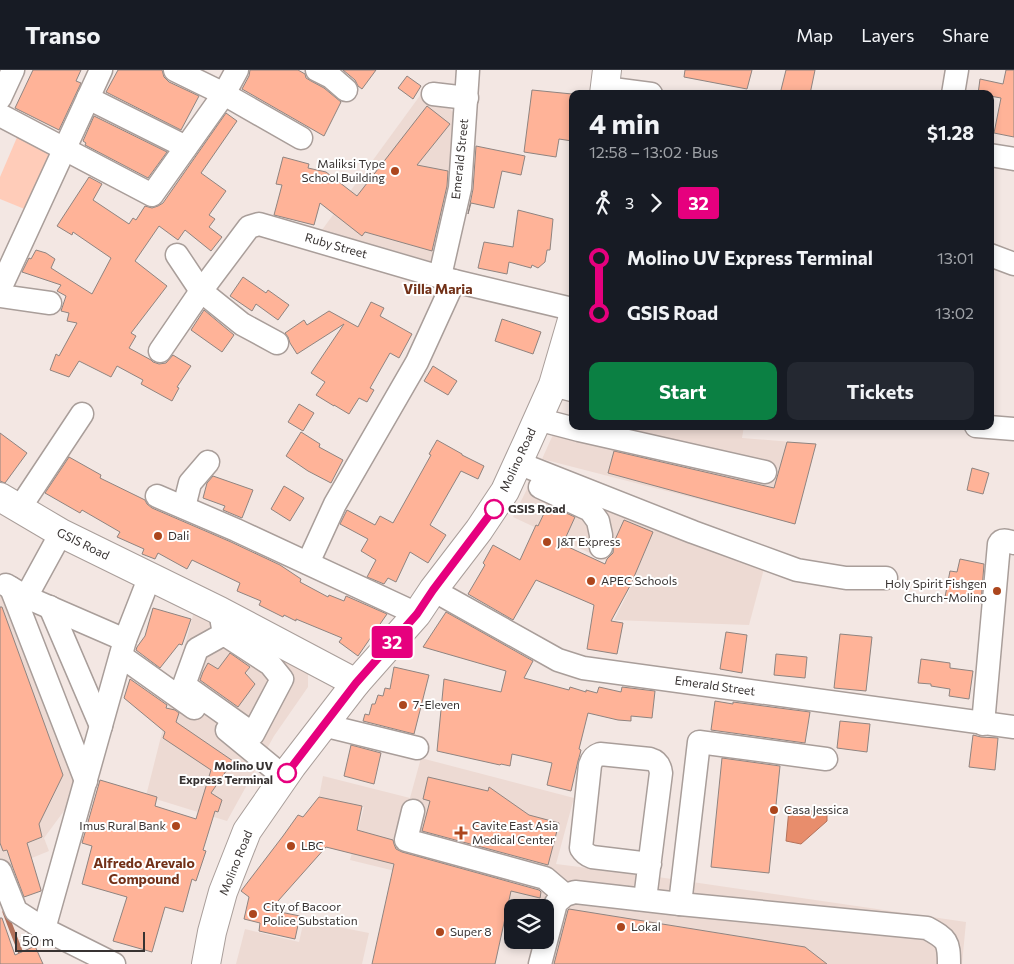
<!DOCTYPE html>
<html lang="en">
<head>
<meta charset="utf-8">
<style>
	body { margin:0; font-family:Commissioner,sans-serif; background:#242831; color:#f1f3f6; height:100vh; display:flex; flex-direction:column; font-size:19px; white-space:nowrap }
	* { box-sizing:border-box; margin:0 }
	p { font-size:16px; color:#9ea1a6 }
	.icon { flex:none; width:28px; height:28px; fill:none; stroke:currentColor; stroke-width:2; stroke-linecap:round; stroke-linejoin:round }
	.map { position:relative; flex:1; overflow:hidden }
	.sheet { position:absolute; left:569px; top:20px; width:425px; height:340px; display:flex; flex-direction:column; background:#171b24; border-radius:10px; box-shadow:0 2px 8px #0003 }
	.sheet>* { flex:none }
	.badge { padding:0 10px; border-radius:4px; font-size:18px; line-height:32px }
	.controls { position:absolute; left:504px; top:829px; display:grid; gap:10px }
	.controls a { display:grid; place-items:center; width:50px; height:50px; border-radius:10px; background:#171b24; box-shadow:0 2px 8px #0003; font-size:25px }
	.scale { position:absolute; left:15px; bottom:12px; width:130px; box-sizing:border-box; padding-left:5px; border:2px solid #383332; border-top:0; font-size:14px; line-height:18px; white-space:nowrap; color:#383332; -webkit-text-stroke:4px #fff; paint-order:stroke }
	.map>.badge { position:absolute; translate:-50% -50%; box-shadow:0 0 0 2px #fff }
	.legs { display:flex; align-items:center; gap:8px; height:55px; padding:0 20px; font-size:16px }
	.legs p { margin-inline-start:auto }
	.overview { display:flex; align-items:center; justify-content:space-between; height:85px; padding:0 20px }
	h1 { font-size:28px; font-weight:700; line-height:38px }
	.action { display:flex; gap:10px; margin-top:auto; padding:10px 20px }
	.action a { flex:1; height:58px; border-radius:10px; background:#0b8043; color:#fff; font-size:20px; font-weight:700; line-height:58px; text-align:center }
	.action a+a { background:#242831; color:#f1f3f6 }
	ul { padding:0 20px; list-style:none }
	li { display:flex; align-items:center; gap:18px; height:55px; font-size:19px }
	li i { display:grid; place-items:center; width:8px; height:100%; margin:0 6px; background:currentColor }
	li i::after { content:''; width:12px; height:12px; margin:-6px; border:4px solid; border-radius:50%; background:#171b24 }
	li p { margin-inline-start:auto }
	li:first-child i { background:linear-gradient(#0000 50%,currentColor 0) }
	li:last-child i { background:linear-gradient(currentColor 50%,#0000 0) }
	header { display:flex; align-items:center; gap:30px; box-sizing:border-box; height:70px; padding:0 25px; background:#171b24; border-bottom:1px solid #363941 }
	header strong { font-size:24px }
	nav { display:flex; gap:28px; margin-inline-start:auto; font-size:18px }
	.map>svg:first-child { display:block }
	.built { fill:#eddad3 }
	.green { fill:#ffccb9 }
	.water { fill:#e88d6c; stroke:#b3725b }
	.lines { fill:none; stroke-linecap:round; stroke-linejoin:round }
	.stream { stroke:#b3725b; stroke-width:5 }
	.building { fill:#ffb398; stroke:#8f8480 }
	.minor-casing { stroke:#a99e9a; stroke-width:25 }
	.major-casing { stroke:#a99e9a; stroke-width:30 }
	.minor { stroke:#fff; stroke-width:22 }
	.major { stroke:#fff; stroke-width:28 }
	.line-1-casing { stroke:#fff; stroke-width:11 }
	.line-1 { stroke:#e6007e; stroke-width:8 }
	.poi-dot { fill:#ac461d; stroke:#fff; stroke-width:2 }
	.stop-1-dot { fill:#fff; stroke:#e6007e; stroke-width:2.5 }
	.labels { text-anchor:middle; stroke-width:4; stroke-linejoin:round; paint-order:stroke }
	.street-label { font-size:12px; fill:#383332; stroke:#fff }
	.poi-label { font-size:12px; fill:#383332; stroke:#fff; text-anchor:start }
	.stop-label { font-size:12px; font-weight:bold; fill:#383332; stroke:#fff; text-anchor:start }
	.neighbourhood-label { font-size:14px; font-weight:bold; fill:#723118; stroke:#fff }
</style>
</head>
<body>
<header>
<strong>Transo</strong>
<nav><a>Map</a><a>Layers</a><a>Share</a></nav>
</header>
<div class="map">
<svg width="1014" height="894" viewBox="0 0 1014 894">
	<rect width="100%" height="100%" fill="#f3e7e3"/>
	<g class="built">
		<path d="M427,16l33,33 -6,65 -21,78 -111,-32z"/>
		<path d="M572,342v14h172l-2,12 74,6 -21,80 -253,-65 19,-42h10z"/>
		<path d="M535,403l230,92 -16,60 -135,-5 23,-45 -124,-58z"/>
		<path d="M0,511l86,200 -42,57 5,13 -49,20z"/>
		<path d="M196,534l112,69v14l-34,49 -47,85 -81,-25 27,-107z"/>
		<path d="M421,688l153,40 -18,66 95,12 315,46 -4,42h-434l7,-24h10l-2,-33 -193,-47 14,-53 -45,-10 4,-21 87,22z"/>
		<path d="M304,850l65,13 -7,31h-126l9,-35 54,13z"/>
	</g>
	<path class="green" d="M18,65l35,15 -26,60 -27,-11v-22z"/>
	<path class="water" d="M789,739l38,3v9l-26,23 -15,-3z"/>
	<g class="lines">
		<path class="stream" d="M5,842l20,52"/>
	</g>
	<g class="building">
		<path d="M33,0h48l-5,11 5,2 -22,47 -44,-22z"/>
		<path d="M118,0h44l2,7 5,5 30,14 -18,34 -75,-38z"/>
		<path d="M250,0h48l7,4 1,4 5,3 13,7 17,14 -17,34 -82,-47 7,-13z"/>
		<path d="M343,0h33l-14,19 -4,-3 -3,-6z"/>
		<path d="M685,0h67l-5,19 -63,-12z"/>
		<path d="M786,0h29l-5,24h-30z"/>
		<path d="M1006,0h8v67l-20,-4 7,-35 -11,-2v-2h-12l2,-15 23,5z"/>
		<path d="M407,6l14,10 -8,13 -15,-11z"/>
		<path d="M532,20l40,4v47l-13,-2 -3,18 -32,-5z"/>
		<path d="M427,36l23,18 -33,41 31,6 -1,15 -15,65 -67,-19 -3,4 -42,-33 -6,22 -40,-10 8,-30 -6,-1 7,-27 26,7 -1,4 18,4 31,24z"/>
		<path d="M226,43l11,8 -36,52 25,18 -17,24 6,4 -6,8 13,10 -11,14 -26,-21 -7,10 -19,-14 -24,35 32,25 -36,47 5,3 -7,12 22,12 2,2 6,2 7,-1 7,-8 18,11 -14,21 2,1 -7,13 -31,-17 2,-4 -26,-14 -6,11 -32,-16 -10,16 -19,-7 6,-16 3,2 18,-33 -10,-2 2,-8 -8,-2 5,-15 -9,-5 4,-6 -39,-13 7,-14 2,1 5,-9 10,3 9,6 -4,9 41,26 19,-36 -38,-26 -1,3 -15,-9 32,-49 13,7 -9,16 36,24 4,-6 3,2 9,-14 7,2 6,-2 5,-3z"/>
		<path d="M94,46l73,36 -19,26 -63,-33 1,-2 -3,-2z"/>
		<path d="M476,76l49,10 -4,19 -19,-4 -8,37 -23,-5 -3,11 5,-25z"/>
		<path d="M518,140l35,9 -3,31h-3l-2,12 -7,6 -6,-3 -1,3 -22,-6 -2,12 -29,-6 6,-26 29,5z"/>
		<path d="M243,207l23,16 2,-3 21,15 -11,15 -22,-16 -4,7 -22,-15z"/>
		<path d="M371,232l13,6 -4,8 32,18 -13,24 -9,-5 -20,35 4,2 -7,12 -8,-4 -10,16 -15,-9v1l-18,-11 9,-13 -14,-9 33,-49 -47,30 -7,-11 -2,-6 -3,-4 19,-13 3,5 22,-14 29,16z"/>
		<path d="M204,240l30,25 -12,17 -31,-22z"/>
		<path d="M502,249l39,13 -8,22 -38,-13z"/>
		<path d="M433,296l24,15 -9,14 -24,-14z"/>
		<path d="M299,334l15,9 -11,18 -15,-9z"/>
		<path d="M301,362l19,12 -1,3 24,13 -12,23 -23,-12 -22,-15z"/>
		<path d="M0,363l27,20 -22,30 -5,-2z"/>
		<path d="M437,370l25,14v1l22,11 -6,13 -17,-8 -31,54 16,10 -18,28 -18,-11 -14,30 -8,-4 -4,6 -17,-7 9,-17 -15,-9 7,-12 -28,-15 7,-14 28,15 5,-9 13,7 38,-68 -2,-1z"/>
		<path d="M787,372l29,2 -21,80 -187,-51 6,-22 160,37z"/>
		<path d="M69,387l32,18 -1,3 45,22 2,4 5,4 79,34 49,23 21,14 -1,3 28,15 1,-2 15,6 2,-5 41,18 -29,42 -19,-14 3,-4 -46,-19v2l-12,-6 -1,2 -24,-12 2,-4 -24,-10 3,-8 -48,-23 -5,9 -29,-16 -3,6 -13,-5 2,-5 -27,-12 3,-5 -38,-22 -2,3 -35,-20z"/>
		<path d="M972,398l17,5 -6,21 -16,-4z"/>
		<path d="M213,406l40,14 -11,28 -19,-8 2,-4 -22,-8 4,-15z"/>
		<path d="M284,416l20,12 -14,23 -19,-12z"/>
		<path d="M548,435l27,12 -10,22 1,1 -2,5 41,19 2,-5 6,-6 1,-11 10,-22 29,12 -22,52 -20,37 12,2 -6,31 -30,-5 7,-44 -58,-25 -23,40 -45,-26 17,-29 -2,-2 10,-18 27,15 16,-35 2,1z"/>
		<path d="M960,489l24,5 -3,39 -36,-6 5,-26 7,1z"/>
		<path d="M0,537h2l61,168 -24,49 3,13 -15,6 14,47v1l-17,6 -11,-29 -6,-18 -4,1 -3,-8z"/>
		<path d="M153,538l38,11 -9,26 -3,-1 -19,24 -24,-18 1,-3 8,-11z"/>
		<path d="M446,542l87,49 -9,17 45,12 1,-3 16,5v-2l11,3 2,-6 22,5 1,-5 33,4 -3,27 -21,-2v5l-13,-1 -30,-7 -9,36 2,1 -1,4 -2,7 -7,30 -24,-6 5,-22 -40,-9 -2,12 -9,-2 -1,1 -63,-14 7,-72 57,13 5,-21 -83,-24z"/>
		<path d="M726,562l21,3 -5,38 -22,-4z"/>
		<path d="M840,564l32,3 -6,54 -32,-3z"/>
		<path d="M230,583l20,14 -5,6 10,11 -17,23 -38,-27 3,-8 5,-9 10,6z"/>
		<path d="M776,584l31,3 -2,21 -31,-3z"/>
		<path d="M921,589l29,4v5l23,3 -4,28 -20,-3 1,-7 -19,-3v-2l-13,-1z"/>
		<path d="M394,597l35,8 -15,59 -51,-13 2,-7 4,1 3,-11h3l3,-9 5,1 2,-8 5,1z"/>
		<path d="M130,609l37,26 -1,3 9,2 4,3 -3,9 57,39 -22,32 11,7 -4,12 -3,-1 -12,39 3,1 -10,30 -4,-2 -9,33 -18,-5 -13,45 -39,-11 14,-44 -45,-13 10,-38 -10,-3 18,-63 57,17 -2,9 41,13 15,-49 -48,-32 2,-6 -41,-34z"/>
		<path d="M715,631l18,3v-2l77,10 -5,31 -94,-13z"/>
		<path d="M840,651l30,3 -3,28 -30,-4z"/>
		<path d="M973,665l8,2 17,1 -3,32 -26,-3z"/>
		<path d="M351,675l30,8 -7,31 -30,-8z"/>
		<path d="M722,688l58,8 -11,107 -58,-6z"/>
		<path d="M428,707l60,14 1,-4 40,28 30,8 -11,42 -126,-34 8,-30 -7,-2z"/>
		<path d="M319,727l43,9 -5,24 36,10 1,4 2,5 6,3 137,38 2,2 -1,6 -29,-7 -16,73h-123l22,-100 -68,-17 -56,63 30,6 -5,23 -36,-8 1,-8 -16,-4 5,-22 -8,-6 42,-55 15,-21 5,2z"/>
		<path d="M569,839l236,38 22,17h-273l14,-54z"/>
		<path d="M0,848h2l13,37 20,-9 8,18h-43z"/>
	</g>
	<g class="lines">
		<defs>
			<g id="minor">
				<path d="M175,0l49,24 77,44"/>
				<path d="M317,0l14,7 15,13"/>
				<path d="M605,18l46,6"/>
				<path d="M433,24l34,4"/>
				<path d="M953,24l4,-24"/>
				<path d="M0,28l13,-28"/>
				<path d="M88,28l98,49"/>
				<path d="M0,45l152,80 72,-101 13,-24"/>
				<path d="M990,85l24,4"/>
				<path d="M177,185l24,36 41,33 35,19"/>
				<path d="M990,185l24,9"/>
				<path d="M440,206l20,-88 8,-118"/>
				<path d="M0,219l101,-219"/>
				<path d="M0,226l50,7"/>
				<path d="M160,281l41,-60 48,-64 10,-3 195,57 118,28"/>
				<path d="M553,315l19,5"/>
				<path d="M537,349l42,11 186,42"/>
				<path d="M976,356l38,3"/>
				<path d="M518,393l175,69 104,38 49,8h40"/>
				<path d="M540,417l50,23 8,11 3,14v12"/>
				<path d="M157,426l79,34 181,84"/>
				<path d="M184,437l6,-24 18,-21"/>
				<path d="M19,439l63,-95"/>
				<path d="M308,493l27,-59 82,-142 37,-81"/>
				<path d="M6,515l20,12 99,43"/>
				<path d="M11,518l75,193"/>
				<path d="M433,520l125,70 25,8 431,59"/>
				<path d="M26,527l35,-64"/>
				<path d="M50,537l51,119"/>
				<path d="M220,541l4,23 46,30 12,15 -29,55 -69,-49 13,-36 27,-15"/>
				<path d="M121,586l73,52"/>
				<path d="M983,654l16,-180c3,-6 9,-3 15,-1"/>
				<path d="M323,655l94,23"/>
				<path d="M227,660l57,47"/>
				<path d="M413,741l-7,29 139,38 20,17"/>
				<path d="M0,801l16,40 28,18 70,35"/>
				<path d="M645,829l16,-126c-1,-8 -4,-12 -11,-14l-50,-5c-6,2 -8,5 -10,11l-9,83c3,5 6,7 11,9l58,7"/>
				<path d="M680,834l19,-162 127,17"/>
				<path d="M44,859l81,-289 25,-64"/>
				<path d="M540,894l16,-61 9,-8 10,-3 105,12 247,24c20,11 22,13 22,36"/>
			</g>
			<g id="major">
				<path d="M604,24l3,-24"/>
				<path d="M0,427l61,36 159,78 136,72"/>
				<path d="M206,894l6,-32 11,-40 24,-61 45,-65 64,-83 61,-69 16,-24 46,-60 26,-39 22,-48 26,-58 19,-65"/>
			</g>
		</defs>
		<use href="#minor" class="minor-casing"/>
		<use href="#major" class="major-casing"/>
		<use href="#minor" class="minor"/>
		<use href="#major" class="major"/>
	</g>
	<g class="lines">
		<defs>
			<path id="line-1" d="M287,703l69,-90 61,-69 16,-24 61,-81"/>
		</defs>
		<use href="#line-1" class="line-1-casing"/>
		<use href="#line-1" class="line-1"/>
	</g>
	<g class="poi-dot">
		<circle cx="395" cy="101" r="5"/>
		<circle cx="158" cy="466" r="5"/>
		<circle cx="547" cy="472" r="5"/>
		<circle cx="591" cy="511" r="5"/>
		<circle cx="997" cy="521" r="5"/>
		<circle cx="403" cy="635" r="5"/>
		<circle cx="774" cy="740" r="5"/>
		<circle cx="176" cy="756" r="5"/>
		<path d="M458.5 755.5h5v5h5v5h-5v5h-5v-5h-5v-5h5z"/>
		<circle cx="291" cy="776" r="5"/>
		<circle cx="253" cy="844" r="5"/>
		<circle cx="621" cy="857" r="5"/>
		<circle cx="440" cy="862" r="5"/>
	</g>
	<g class="stop-1-dot">
		<circle cx="494" cy="439" r="9"/>
		<circle cx="287" cy="703" r="9"/>
	</g>
	<g class="labels">
		<g class="street-label">
			<text transform="translate(460 89) rotate(-84)" y="4">Emerald Street</text>
			<text transform="translate(336 176) rotate(16)" y="4">Ruby Street</text>
			<text transform="translate(518 390) rotate(-65)" y="4">Molino Road</text>
			<text transform="translate(83 474) rotate(26)" y="4">GSIS Road</text>
			<text transform="translate(715 616) rotate(8)" y="4">Emerald Street</text>
			<text transform="translate(236 793) rotate(-68)" y="4">Molino Road</text>
		</g>
		<g class="poi-label">
			<text x="385" y="98" text-anchor="end">Maliksi Type<tspan x="385" dy="14">School Building</tspan></text>
			<text x="168" y="470">Dali</text>
			<text x="557" y="476">J&amp;T Express</text>
			<text x="601" y="515">APEC Schools</text>
			<text x="987" y="518" text-anchor="end">Holy Spirit Fishgen<tspan x="987" dy="14">Church-Molino</tspan></text>
			<text x="413" y="639">7-Eleven</text>
			<text x="784" y="744">Casa Jessica</text>
			<text x="166" y="760" text-anchor="end">Imus Rural Bank</text>
			<text x="472" y="760">Cavite East Asia<tspan x="472" dy="14">Medical Center</tspan></text>
			<text x="301" y="780">LBC</text>
			<text x="263" y="841">City of Bacoor<tspan x="263" dy="14">Police Substation</tspan></text>
			<text x="631" y="861">Lokal</text>
			<text x="450" y="866">Super 8</text>
		</g>
		<g class="stop-label">
			<text x="508" y="443">GSIS Road</text>
			<text x="273" y="700" text-anchor="end">Molino UV<tspan x="273" dy="14">Express Terminal</tspan></text>
		</g>
		<g class="neighbourhood-label">
			<text x="438" y="224">Villa Maria</text>
			<text x="144" y="798">Alfredo Arevalo<tspan x="144" dy="16">Compound</tspan></text>
		</g>
	</g>
</svg>
<div class="controls">
<a><svg class="icon" aria-label="layers" viewBox="0 0 24 24"><path d="M12 4l9 5-9 5-9-5zM3 14l9 5 9-5"/></svg></a>
</div>
<div class="scale">50 m</div>
<b class="badge" style="left:392px;top:572px;background:#e6007e;color:#fff">32</b>
<section class="sheet">
<div class="overview"><div><h1>4 min</h1><p>12:58 – 13:02 · Bus</p></div><b>$1.28</b></div>
<div class="legs"><svg class="icon" aria-label="walk" viewBox="0 0 24 24"><circle cx="13" cy="4" r="2"/><path d="M13 8l-2 6 4 7M11 14l-3 7M7 12l3-4h3l4 4"/></svg>3<svg class="icon" aria-label="forward" viewBox="0 0 24 24"><path d="M9 5l7 7-7 7"/></svg><b class="badge" style="background:#e6007e;color:#fff">32</b></div>
<ul>
<li><i style="color:#e6007e"></i><b>Molino UV Express Terminal</b><p>13:01</p></li>
<li><i style="color:#e6007e"></i><b>GSIS Road</b><p>13:02</p></li>
</ul>
<div class="action"><a>Start</a><a>Tickets</a></div>
</section>
</div>
</body>
</html>
